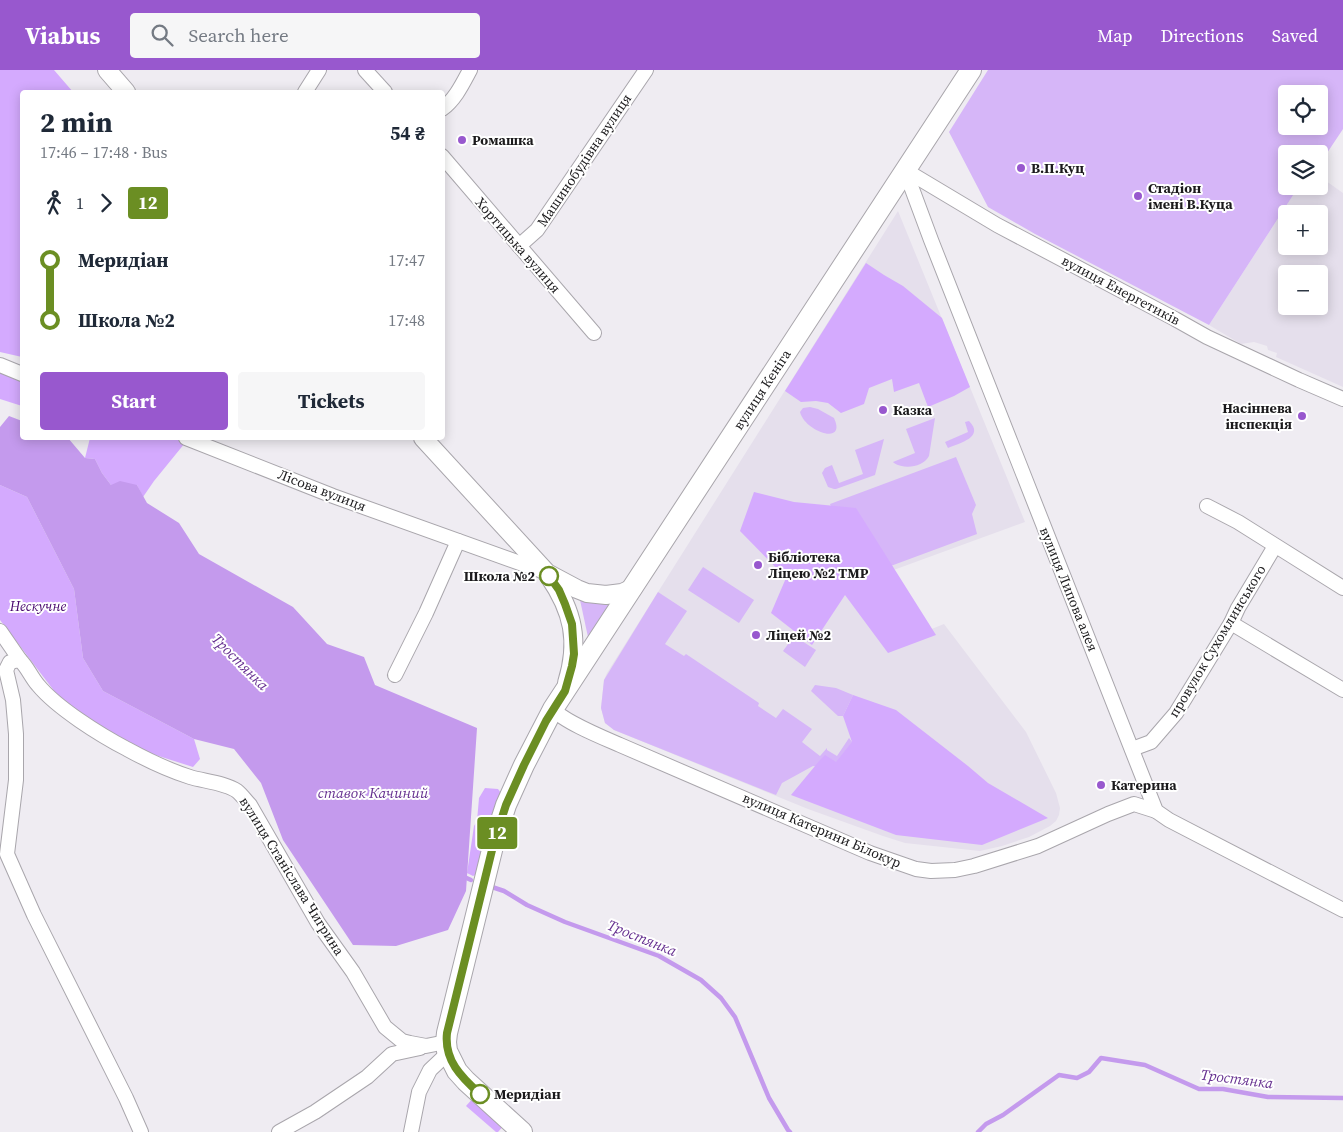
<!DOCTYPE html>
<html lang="en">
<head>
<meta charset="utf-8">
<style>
	body { margin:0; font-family:"Source Serif 4",serif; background:#f6f6f7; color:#1f2937; height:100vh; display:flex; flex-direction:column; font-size:19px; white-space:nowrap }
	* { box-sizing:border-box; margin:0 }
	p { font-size:16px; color:#747a83 }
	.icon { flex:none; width:28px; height:28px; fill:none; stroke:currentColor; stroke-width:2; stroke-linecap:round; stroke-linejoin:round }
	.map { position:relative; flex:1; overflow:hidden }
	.details { position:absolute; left:20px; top:20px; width:425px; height:350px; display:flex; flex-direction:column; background:#fff; border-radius:5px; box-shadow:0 2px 12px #0003 }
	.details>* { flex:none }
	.badge { padding:0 10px; border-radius:4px; font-size:18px; line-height:32px }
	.fabs { position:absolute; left:1278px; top:15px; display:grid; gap:10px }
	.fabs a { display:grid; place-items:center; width:50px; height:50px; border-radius:5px; background:#fff; box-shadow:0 2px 12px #0003; font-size:25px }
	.map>.badge { position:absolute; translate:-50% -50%; box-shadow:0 0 0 2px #fff }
	.legs { display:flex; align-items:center; gap:8px; height:55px; padding:0 20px; font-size:16px }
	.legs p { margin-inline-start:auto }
	.overview { display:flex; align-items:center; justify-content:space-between; height:85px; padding:0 20px }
	h1 { font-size:28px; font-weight:700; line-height:38px }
	.cta { display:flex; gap:10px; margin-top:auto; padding:10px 20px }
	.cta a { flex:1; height:58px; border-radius:5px; background:#9858ce; color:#fff; font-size:20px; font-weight:700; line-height:58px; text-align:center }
	.cta a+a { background:#f6f6f7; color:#1f2937 }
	ul { padding:0 20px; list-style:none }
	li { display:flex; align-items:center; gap:18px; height:60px; font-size:19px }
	li i { display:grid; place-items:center; width:8px; height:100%; margin:0 6px; background:currentColor }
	li i::after { content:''; width:12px; height:12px; margin:-6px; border:4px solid; border-radius:50%; background:#fff }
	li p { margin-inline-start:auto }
	li:first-child i { background:linear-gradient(#0000 50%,currentColor 0) }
	li:last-child i { background:linear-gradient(currentColor 50%,#0000 0) }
	header { display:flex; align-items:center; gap:30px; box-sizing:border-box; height:70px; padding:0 25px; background:#9858ce; color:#fff }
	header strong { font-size:24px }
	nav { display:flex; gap:28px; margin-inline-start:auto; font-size:18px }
	.search { width:350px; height:45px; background:#f6f6f7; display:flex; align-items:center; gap:12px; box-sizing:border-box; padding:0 18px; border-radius:5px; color:#747a83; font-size:19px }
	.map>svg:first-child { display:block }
	.built { fill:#e5dfec; fill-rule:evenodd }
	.green { fill:#d6b6f8; fill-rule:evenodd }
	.forest { fill:#d4aafe }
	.water { fill:#c49aed }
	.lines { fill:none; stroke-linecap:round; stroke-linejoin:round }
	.stream { stroke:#c49aed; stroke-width:4.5 }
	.minor-casing { stroke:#a9a6ac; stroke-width:16 }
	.tertiary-casing { stroke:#a9a6ac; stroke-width:20 }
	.secondary-casing { stroke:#a9a6ac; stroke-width:22 }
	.minor { stroke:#fff; stroke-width:14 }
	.tertiary { stroke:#fff; stroke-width:18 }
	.secondary { stroke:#fff; stroke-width:20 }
	.line-1-casing { stroke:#fff; stroke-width:11 }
	.line-1 { stroke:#6b8e23; stroke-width:8 }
	.poi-dot { fill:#9858ce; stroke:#fff; stroke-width:2 }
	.stop-1-dot { fill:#fff; stroke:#6b8e23; stroke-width:2.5 }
	.labels { text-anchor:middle; stroke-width:4; stroke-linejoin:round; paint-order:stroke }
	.poi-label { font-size:14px; font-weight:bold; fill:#1b1a1c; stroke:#fff; text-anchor:start }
	.street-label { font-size:14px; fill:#1b1a1c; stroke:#fff }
	.stop-label { font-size:14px; font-weight:bold; fill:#1b1a1c; stroke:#fff; text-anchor:end }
	.park-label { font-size:14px; font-style:italic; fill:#44036a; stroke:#fff }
	.water-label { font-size:15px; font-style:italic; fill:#663090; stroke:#fff }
</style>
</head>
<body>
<header>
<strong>Viabus</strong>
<div class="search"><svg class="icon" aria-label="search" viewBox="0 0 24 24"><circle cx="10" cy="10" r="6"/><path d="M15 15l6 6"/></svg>Search here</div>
<nav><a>Map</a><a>Directions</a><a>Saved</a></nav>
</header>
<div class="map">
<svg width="1343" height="1062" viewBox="0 0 1343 1062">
	<rect width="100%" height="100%" fill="#efecf2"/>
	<g class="built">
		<path d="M1319,106l24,17v194l-67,-30 1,-4 -9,-3 -1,-4 -13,-4 -13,2 -32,-19 90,-139h20zM1286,144h33v32h-33zM1286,204h33v32h-33z"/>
		<path d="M898,141l127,311 -167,61 29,64 57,-23 82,108 30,61 4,15 -1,7 -3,6 -6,5 -21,11 -27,9 -22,5 -75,-8 -22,-7 -75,-27 -194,-79 -9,-7 -4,-15 3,-28 3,-7z"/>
	</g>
	<g class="green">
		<path d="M988,0h355v59l-24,36v-11h-33v32h13l-90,139 -174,-91 -47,-27 -39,-75zM1286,24h33v32h-33z"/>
		<path d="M810,337l8,2 16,9c13,28 -29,14 -34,-6l3,-4z"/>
		<path d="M935,348l-6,38c-6,11 -24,14 -35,7l-1,-1 22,-9 -9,-24z"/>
		<path d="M969,351c16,16 -9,22 -21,27l-3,-6 23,-10 -3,-10z"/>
		<path d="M884,369l-9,36 -39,14h-2l-6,-2 -6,-14 3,-5 7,-3 7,18 24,-9 -8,-24z"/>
		<path d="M956,387l20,48 -4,9 5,20 -116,43 -31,-73z"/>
		<path d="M703,497l51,33 -15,23 -51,-33z"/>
		<path d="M658,522l29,19 -22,33 19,12 2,-2 73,49 -1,3 18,12 7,-9 29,20 -10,13 18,14 7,-8v2l10,6 12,-18 17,21 -14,15 -39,-8 -31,17 -6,12 -162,-65 -9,-7 -4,-15 3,-28z"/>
		<path d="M580,530l30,5 -22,32z"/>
		<path d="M794,566l22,14 -11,17 -22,-16z"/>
		<path d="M815,615l21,3 17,7 -10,21h-5l-27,-25z"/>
	</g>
	<g class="forest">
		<path d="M0,0h54l19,22h-51v265l-22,-5z"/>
		<path d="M866,193l18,12 19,11 39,32 28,69 -16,9 -26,11 -9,-24 -25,9 -2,-13 -23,9 -5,16 -23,9 -13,-10 -12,-2 -15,1 -16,-11z"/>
		<path d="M0,302l22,8v26l-22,-7z"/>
		<path d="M90,368h99l-35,43 -11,16 -6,-12h-26l-9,-12 -7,-14 -10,-1z"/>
		<path d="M0,415l27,12 47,92 9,69 20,33 91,48 6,20 -7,8 -72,-23 -63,-48 -58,-76z"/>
		<path d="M754,422l40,10 62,6 80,127 -48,18 -43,-58 -33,50 -41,-32 15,-35 -46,-47z"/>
		<path d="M853,625l43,15 72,56 20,17 60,35 -66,27 -86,-10 -105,-40 29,-35 5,-5 11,7 16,-20 -9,-26z"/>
		<path d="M485,718l13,1 3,4 -1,5 -22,76 -5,2 -6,-3 7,-47 3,-5 2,-23z"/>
		<path d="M474,1027l31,27 -7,8h-2l-30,-26z"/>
	</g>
	<path class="water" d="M9,346l13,5v17h46l17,20 10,1 7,14 9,12 9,-4 17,4 10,18 32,20 20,31 94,53 34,37 37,13 11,28 102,43 -11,163 -18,39 -52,16 -43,-1 -70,-105 -22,-57 -27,-34 -40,-10 -91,-48 -20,-33 -9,-69 -47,-92 -27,-12v-58z"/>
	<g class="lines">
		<g class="stream">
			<path d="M462,806l9,4"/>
			<path d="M492,817l12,4 23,14 38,17 94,34 42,24 20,18 14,19 34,81 19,32 2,2"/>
			<path d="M978,1062l8,-8 17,-9 56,-40 18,3 12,-6 12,-14 44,7 54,24h24l45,8 75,1"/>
		</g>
		<defs>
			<g id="minor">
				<path d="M365,0l20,22"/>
				<path d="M305,22l14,-22"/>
				<path d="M442,39c13,-9 21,-26 28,-39"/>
				<path d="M442,86l152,177"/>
				<path d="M905,100l26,70 225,571 13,9 174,90"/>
				<path d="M905,100l92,55 178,94 32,18 92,43 44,19"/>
				<path d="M519,176l18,-16 109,-160"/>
				<path d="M0,295l22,9"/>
				<path d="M186,368l147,58 212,76"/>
				<path d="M1207,436l31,16 105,66"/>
				<path d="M1231,553l112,67"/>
				<path d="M0,561l20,29"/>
				<path d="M395,605l31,-62 32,-72"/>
				<path d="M553,639c11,13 51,29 67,36l250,108 46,16 15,2 24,-1 19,-4 64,-20 70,-32 26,-10 22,7"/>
				<path d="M1132,679l19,-7 25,-29 55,-90 7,-15 37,-62"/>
				<path d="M141,1062l-15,-34 -92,-183 -27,-61 9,-74v-46l-3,-34 -7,-30 4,-8 10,-2c8,8 11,17 18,25 19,23 62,50 89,64 20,11 41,21 63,28 13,4 36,6 47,14 5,4 9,10 13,14l68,118 35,49 32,55 17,14 8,2 16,3 20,-4"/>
				<path d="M279,1062l36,-20 52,-35 25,-23 28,-6"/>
				<path d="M411,1062l8,-40 11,-22 18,-17"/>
			</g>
			<g id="tertiary">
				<path d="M107,0l19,22"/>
				<path d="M423,368l124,135 30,16 10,4 19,2 16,-2 11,-5"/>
				<path d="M549,506c24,35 31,65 18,107"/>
			</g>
			<g id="secondary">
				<path id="s1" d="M522,1062l-56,-51 -9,-10 -10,-20 -1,-9 1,-9 47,-191 12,-37 18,-40 29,-56 418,-639"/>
			</g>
		</defs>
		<use href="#minor" class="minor-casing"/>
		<use href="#tertiary" class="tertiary-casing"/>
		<use href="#secondary" class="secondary-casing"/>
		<use href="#minor" class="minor"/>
		<use href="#tertiary" class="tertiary"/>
		<use href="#secondary" class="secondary"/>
	</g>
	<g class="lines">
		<defs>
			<path id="line-1" d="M480,1024c-19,-17 -36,-34 -33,-61l47,-191 12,-37 18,-40 22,-44 19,-30 7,-25 2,-12 -2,-30 -7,-20 -6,-14 -10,-14"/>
		</defs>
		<use href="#line-1" class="line-1-casing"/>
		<use href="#line-1" class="line-1"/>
	</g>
	<g class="poi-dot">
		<circle cx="462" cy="70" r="5"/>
		<circle cx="1021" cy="98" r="5"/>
		<circle cx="1138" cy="126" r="5"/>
		<circle cx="883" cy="340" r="5"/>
		<circle cx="1302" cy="346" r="5"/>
		<circle cx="758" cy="495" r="5"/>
		<circle cx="756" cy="565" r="5"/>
		<circle cx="1101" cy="715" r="5"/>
	</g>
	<g class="stop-1-dot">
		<circle cx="549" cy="506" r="9"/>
		<circle cx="480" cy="1024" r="9"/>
	</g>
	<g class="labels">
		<g class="poi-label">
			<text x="472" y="75">Ромашка</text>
			<text x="1031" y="103">В.П.Куц</text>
			<text x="1148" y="123">Стадіон<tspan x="1148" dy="16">імені В.Куца</tspan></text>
			<text x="1292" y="343" text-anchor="end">Насіннева<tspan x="1292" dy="16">інспекція</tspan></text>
			<text x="893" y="345">Казка</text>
			<text x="768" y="492">Бібліотека<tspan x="768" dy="16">Ліцею №2 ТМР</tspan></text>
			<text x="766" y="570">Ліцей №2</text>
			<text x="1111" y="720">Катерина</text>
		</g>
		<g class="street-label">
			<text transform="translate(584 90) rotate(-56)" y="5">Машинобудівна вулиця</text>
			<text transform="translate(518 175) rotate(49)" y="5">Хортицька вулиця</text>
			<text transform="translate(1121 220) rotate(28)" y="5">вулиця Енергетиків</text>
			<text dy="5" stroke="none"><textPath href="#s1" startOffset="854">вулиця Кеніга</textPath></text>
			<text transform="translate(322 420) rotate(21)" y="5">Лісова вулиця</text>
			<text transform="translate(1069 519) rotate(68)" y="5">вулиця Липова алея</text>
			<text transform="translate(1217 571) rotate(-59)" y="5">провулок Сухомлинського</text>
			<text transform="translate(822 760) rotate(23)" y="5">вулиця Катерини Білокур</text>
			<text transform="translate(292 806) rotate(58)" y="5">вулиця Станіслава Чигрина</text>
		</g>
		<g class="stop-label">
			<text x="535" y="511">Школа №2</text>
			<text x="494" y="1029" text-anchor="start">Меридіан</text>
		</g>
		<g class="park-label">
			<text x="38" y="541">Нескучне</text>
		</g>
		<g class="water-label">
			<text transform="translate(240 592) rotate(45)" y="5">Тростянка</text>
			<text x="373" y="728">ставок Качиний</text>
			<text transform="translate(642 868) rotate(22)" y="5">Тростянка</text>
			<text transform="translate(1237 1009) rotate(7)" y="5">Тростянка</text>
		</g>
	</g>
</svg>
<div class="fabs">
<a><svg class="icon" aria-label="locate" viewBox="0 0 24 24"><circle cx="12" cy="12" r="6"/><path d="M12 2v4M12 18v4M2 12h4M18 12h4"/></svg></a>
<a><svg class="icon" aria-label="layers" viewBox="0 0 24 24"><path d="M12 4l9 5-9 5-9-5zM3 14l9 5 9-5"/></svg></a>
<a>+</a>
<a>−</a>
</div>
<b class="badge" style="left:497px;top:763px;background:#6b8e23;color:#fff">12</b>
<section class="details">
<div class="overview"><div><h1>2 min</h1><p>17:46 – 17:48 · Bus</p></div><b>54 ₴</b></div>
<div class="legs"><svg class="icon" aria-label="walk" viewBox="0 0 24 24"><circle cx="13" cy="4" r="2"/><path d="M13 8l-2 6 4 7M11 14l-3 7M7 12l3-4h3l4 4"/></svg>1<svg class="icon" aria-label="forward" viewBox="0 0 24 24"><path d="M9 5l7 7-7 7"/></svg><b class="badge" style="background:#6b8e23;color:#fff">12</b></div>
<ul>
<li><i style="color:#6b8e23"></i><b>Меридіан</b><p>17:47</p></li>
<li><i style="color:#6b8e23"></i><b>Школа №2</b><p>17:48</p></li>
</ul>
<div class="cta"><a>Start</a><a>Tickets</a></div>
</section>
</div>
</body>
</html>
